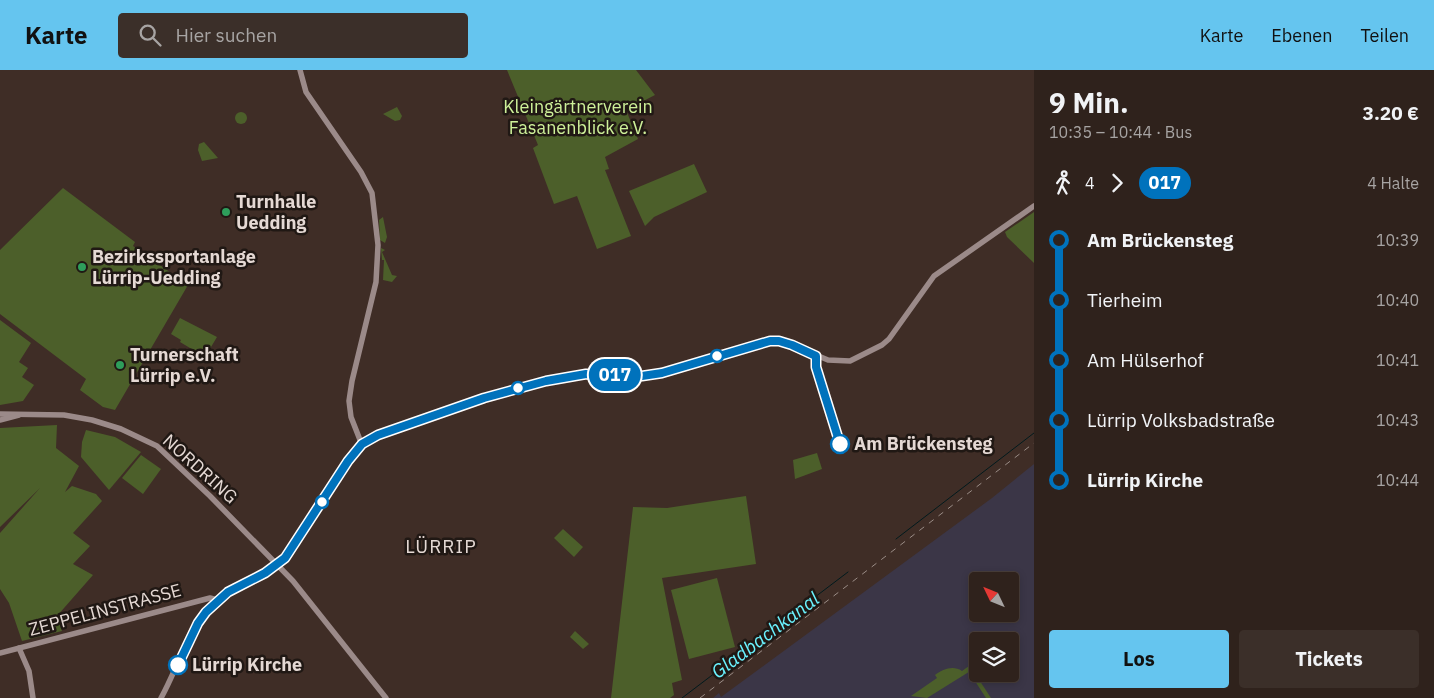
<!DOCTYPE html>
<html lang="de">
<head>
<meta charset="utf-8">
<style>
	body { margin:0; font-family:"IBM Plex Sans",sans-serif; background:#3b2f29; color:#f1f3f6; height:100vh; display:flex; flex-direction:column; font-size:19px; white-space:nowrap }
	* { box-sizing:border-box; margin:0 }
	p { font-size:16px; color:#a7a4a3 }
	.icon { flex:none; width:28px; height:28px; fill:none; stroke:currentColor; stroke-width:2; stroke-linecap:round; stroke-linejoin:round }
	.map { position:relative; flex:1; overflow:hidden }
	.sheet { display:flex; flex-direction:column; background:#2f221c; width:400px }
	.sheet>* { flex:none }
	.badge { padding:0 10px; border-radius:16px; font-size:18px; line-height:32px }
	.needle { width:32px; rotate:313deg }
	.buttons { position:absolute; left:969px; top:502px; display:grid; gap:10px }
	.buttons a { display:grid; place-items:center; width:50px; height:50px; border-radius:5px; background:#2f221c; box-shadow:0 2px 8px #0003,0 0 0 1px #4a3f3b; font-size:25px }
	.map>.badge { position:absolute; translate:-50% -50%; box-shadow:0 0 0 2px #fff }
	.legs { display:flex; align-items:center; gap:8px; height:55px; padding:0 15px; font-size:16px }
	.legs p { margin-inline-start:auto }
	.overview { display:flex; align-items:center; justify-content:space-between; height:85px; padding:0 15px }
	h1 { font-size:28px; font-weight:700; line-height:38px }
	.cta { display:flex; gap:10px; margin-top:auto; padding:10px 15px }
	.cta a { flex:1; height:58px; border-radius:5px; background:#65c5ef; color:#111; font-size:20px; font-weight:700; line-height:58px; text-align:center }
	.cta a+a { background:#3b2f29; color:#f1f3f6 }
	ul { padding:0 15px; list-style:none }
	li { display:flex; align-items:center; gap:18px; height:60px; font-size:19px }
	li i { display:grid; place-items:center; width:8px; height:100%; margin:0 6px; background:currentColor }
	li i::after { content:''; width:12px; height:12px; margin:-6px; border:4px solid; border-radius:50%; background:#2f221c }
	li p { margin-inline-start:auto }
	li:first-child i { background:linear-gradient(#0000 50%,currentColor 0) }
	li:last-child i { background:linear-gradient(currentColor 50%,#0000 0) }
	header { display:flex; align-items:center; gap:30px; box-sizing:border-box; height:70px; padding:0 25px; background:#65c5ef; color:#111 }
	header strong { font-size:24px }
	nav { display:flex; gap:28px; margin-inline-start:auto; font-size:18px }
	.search { width:350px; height:45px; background:#3b2f29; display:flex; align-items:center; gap:12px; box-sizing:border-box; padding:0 18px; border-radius:5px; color:#a7a4a3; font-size:19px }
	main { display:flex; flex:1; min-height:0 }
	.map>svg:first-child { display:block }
	.industrial { fill:#3b3647; fill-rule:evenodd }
	.green { fill:#4c5f2a }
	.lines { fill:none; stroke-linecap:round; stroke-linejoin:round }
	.stream { stroke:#001a1d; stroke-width:1 }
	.secondary { stroke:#9b8a89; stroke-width:5.5 }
	.rail { stroke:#9b8d87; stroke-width:1; stroke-dasharray:6 6; stroke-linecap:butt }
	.line-1-casing { stroke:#fff; stroke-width:11 }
	.line-1 { stroke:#0072bc; stroke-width:8 }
	.leisure-dot { fill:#2e9e5b; stroke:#201814; stroke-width:2 }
	.stop-1-dot { fill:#fff; stroke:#0072bc; stroke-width:2.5 }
	.labels { text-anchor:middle; stroke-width:5; stroke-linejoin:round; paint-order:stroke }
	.park-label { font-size:18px; fill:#cef199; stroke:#201814 }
	.poi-label { font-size:18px; font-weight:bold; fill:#e5d9d4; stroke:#201814; text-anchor:start }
	.stop-label { font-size:18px; font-weight:bold; fill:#e5d9d4; stroke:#201814; text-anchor:start }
	.street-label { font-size:18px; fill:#e5d9d4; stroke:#201814 }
	.neighbourhood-label { font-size:19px; letter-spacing:1px; fill:#e5d9d4; stroke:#201814 }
	.water-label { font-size:19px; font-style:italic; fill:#6bf3ff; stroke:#201814 }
</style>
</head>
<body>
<header>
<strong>Karte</strong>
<div class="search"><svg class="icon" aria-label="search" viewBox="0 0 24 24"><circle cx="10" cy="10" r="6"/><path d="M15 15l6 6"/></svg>Hier suchen</div>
<nav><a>Karte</a><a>Ebenen</a><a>Teilen</a></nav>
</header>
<main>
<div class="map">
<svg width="1034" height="628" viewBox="0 0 1034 628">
	<rect width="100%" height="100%" fill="#3f2d26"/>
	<path class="industrial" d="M1034,394v234h-321l6,-5 2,4 271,-199zM978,511h32v33h-32zM978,571h32v33h-32z"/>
	<g class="green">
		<path d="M507,0h129l19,25 -29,15 12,29 -33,18 4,12 -4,1 26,66 -34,13 -20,-53 -23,8 -21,-56 5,-3z"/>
		<path d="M397,37l5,9 -2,4 -5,1 -12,-7z"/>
		<circle cx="241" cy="48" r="6"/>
		<path d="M204,72l14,16 -16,3 -4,-11 1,-6z"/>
		<path d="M694,94l13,28 -53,25 -9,9 -16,-35z"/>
		<path d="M63,118l72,54 -2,4 55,39 -73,125 -12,-3 -23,-17 6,-11 -86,-65v-64z"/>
		<path d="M1034,142v51l-27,-26 -2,-5z"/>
		<path d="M383,147l4,20 -2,6 -5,-3 -1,-20z"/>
		<path d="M381,178l4,2 -3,2 10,23 5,1 -5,6 -9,-2 1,-20h-2z"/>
		<path d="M180,248l37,19 -12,20 -25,-15 1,-2 -10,-6z"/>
		<path d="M0,250l31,23 -12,19 9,6 -6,9 12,8 -11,16 -23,4z"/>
		<path d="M57,355l-1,23 23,18 -14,26 7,-6 24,8 6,7 -29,32 17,13 -17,18 20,11 -36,41 5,15 -40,10 -13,-38 -9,-14v-56l40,-45 -40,39v-99z"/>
		<path d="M86,360l29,7 26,15 -32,38 -28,-33 1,-15z"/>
		<path d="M817,383l5,16 -27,10 -2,-19z"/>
		<path d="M141,385l20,14 -18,25 -21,-16z"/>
		<path d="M746,426l10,68 -94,14 20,102 -10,3 2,12 -4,3h-59l22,-191 34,1z"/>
		<path d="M563,459l20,18 -9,10 -20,-19z"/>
		<path d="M717,508l18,69 -46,12 -18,-69z"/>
		<path d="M575,561l14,13 -6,5 -13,-12z"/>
		<path d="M969,596l3,4 -45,28 -16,-2 26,-18 -2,-3c8,-6 18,-10 27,-4z"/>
		<path d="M971,605h5l15,23h-5z"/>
	</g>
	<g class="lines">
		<g class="stream">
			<path d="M896,469l138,-106"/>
			<path d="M682,628l166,-126"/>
		</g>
		<g class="secondary">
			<path d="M300,0l6,22 55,80 11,21 6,52 -2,37 -24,99 -3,20 2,16 11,28"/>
			<path d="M0,344l64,1 28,5 29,9 36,17 53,50 83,85 93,117"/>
			<path d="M0,350l19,-5"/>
			<path d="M19,578l10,23 4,27"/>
			<path d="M0,583l210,-55 7,2"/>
			<path d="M161,628c18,-32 28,-74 57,-98 21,-19 52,-22 70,-45 30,-38 47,-94 90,-120l106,-37 62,-17 40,-7 56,2 21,-3 107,-32h9l13,4 36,15 22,1 32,-16 7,-6 45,-63 100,-70"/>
		</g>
		<path class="rail" d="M700,628l334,-255"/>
	</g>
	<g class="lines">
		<defs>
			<path id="line-1" d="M178,595l20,-42 8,-11 22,-20 37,-19 20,-15 63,-97 14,-17 16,-9 106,-37 62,-17 40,-7 56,2 20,-3 108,-32h9l13,4 24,11v11l24,77"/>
		</defs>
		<use href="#line-1" class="line-1-casing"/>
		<use href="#line-1" class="line-1"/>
	</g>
	<g class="leisure-dot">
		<circle cx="226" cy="142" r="5"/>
		<circle cx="82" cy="197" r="5"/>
		<circle cx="120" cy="295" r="5"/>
	</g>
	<g class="stop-1-dot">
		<circle cx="717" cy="286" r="6"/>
		<circle cx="518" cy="318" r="6"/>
		<circle cx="840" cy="374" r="9"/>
		<circle cx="322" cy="432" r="6"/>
		<circle cx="178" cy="595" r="9"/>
	</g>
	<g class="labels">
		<g class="park-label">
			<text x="578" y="43">Kleingärtnerverein<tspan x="578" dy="21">Fasanenblick e.V.</tspan></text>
		</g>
		<g class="poi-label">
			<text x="236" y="138">Turnhalle<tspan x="236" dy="21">Uedding</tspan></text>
			<text x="92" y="193">Bezirkssportanlage<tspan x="92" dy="21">Lürrip-Uedding</tspan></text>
			<text x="130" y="291">Turnerschaft<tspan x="130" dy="21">Lürrip e.V.</tspan></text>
		</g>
		<g class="stop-label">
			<text x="854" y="380">Am Brückensteg</text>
			<text x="192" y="601">Lürrip Kirche</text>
		</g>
		<g class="street-label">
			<text transform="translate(200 399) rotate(42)" y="6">NORDRING</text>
			<text transform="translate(105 540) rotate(-15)" y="6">ZEPPELINSTRASSE</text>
		</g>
		<g class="neighbourhood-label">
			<text x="441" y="483">LÜRRIP</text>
		</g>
		<g class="water-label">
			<text transform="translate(765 565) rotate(-37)" y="7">Gladbachkanal</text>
		</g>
	</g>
</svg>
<div class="buttons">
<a><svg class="needle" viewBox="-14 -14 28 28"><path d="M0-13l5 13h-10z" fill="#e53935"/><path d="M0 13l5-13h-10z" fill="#a7a4a3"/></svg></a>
<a><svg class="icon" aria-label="layers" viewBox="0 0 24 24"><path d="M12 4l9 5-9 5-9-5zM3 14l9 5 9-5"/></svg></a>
</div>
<b class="badge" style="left:615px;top:305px;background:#0072bc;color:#fff">017</b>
</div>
<section class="sheet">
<div class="overview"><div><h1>9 Min.</h1><p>10:35 – 10:44 · Bus</p></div><b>3.20 €</b></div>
<div class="legs"><svg class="icon" aria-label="walk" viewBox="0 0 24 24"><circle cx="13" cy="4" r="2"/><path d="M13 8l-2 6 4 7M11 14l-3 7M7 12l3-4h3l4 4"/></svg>4<svg class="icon" aria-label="forward" viewBox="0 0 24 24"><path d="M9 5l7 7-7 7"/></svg><b class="badge" style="background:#0072bc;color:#fff">017</b><p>4 Halte</p></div>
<ul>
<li><i style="color:#0072bc"></i><b>Am Brückensteg</b><p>10:39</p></li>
<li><i style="color:#0072bc"></i><span>Tierheim</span><p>10:40</p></li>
<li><i style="color:#0072bc"></i><span>Am Hülserhof</span><p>10:41</p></li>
<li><i style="color:#0072bc"></i><span>Lürrip Volksbadstraße</span><p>10:43</p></li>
<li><i style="color:#0072bc"></i><b>Lürrip Kirche</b><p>10:44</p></li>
</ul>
<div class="cta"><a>Los</a><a>Tickets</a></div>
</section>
</main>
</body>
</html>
